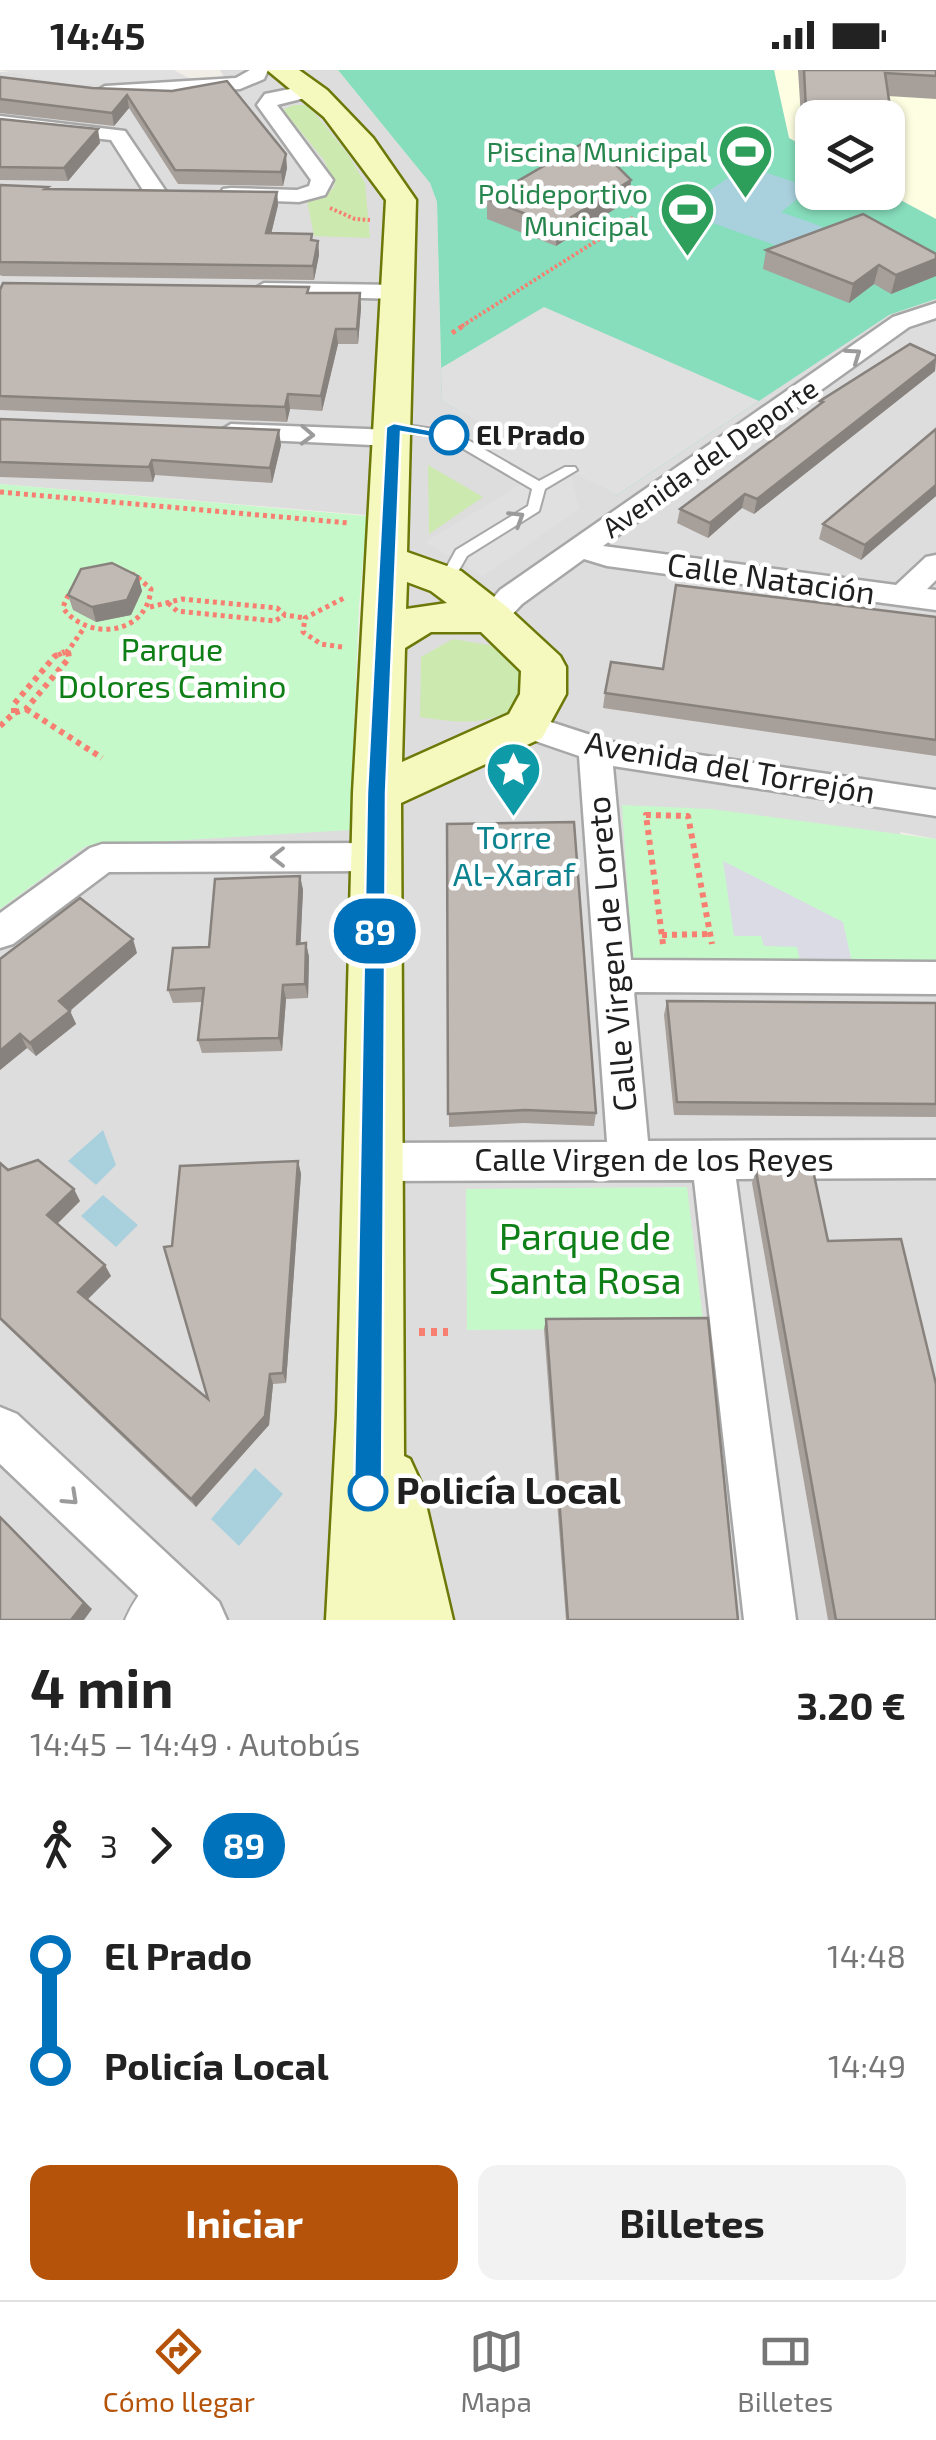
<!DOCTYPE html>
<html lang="es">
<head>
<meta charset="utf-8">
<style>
	body { margin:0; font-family:"Exo 2",sans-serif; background:#f2f2f2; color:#222; height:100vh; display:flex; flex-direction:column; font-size:38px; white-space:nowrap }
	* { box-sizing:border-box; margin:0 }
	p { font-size:32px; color:#767676 }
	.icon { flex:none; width:55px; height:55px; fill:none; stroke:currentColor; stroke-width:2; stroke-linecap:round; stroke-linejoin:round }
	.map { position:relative; height:1550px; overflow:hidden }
	.panel { display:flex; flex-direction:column; background:#fff; flex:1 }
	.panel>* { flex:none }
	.badge { padding:0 20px; border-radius:32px; font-size:35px; line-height:65px }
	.tools { position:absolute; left:795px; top:30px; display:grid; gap:20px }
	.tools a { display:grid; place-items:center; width:110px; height:110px; border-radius:20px; background:#fff; box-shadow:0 2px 8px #0004; font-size:50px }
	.map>.badge { position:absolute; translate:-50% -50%; box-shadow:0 0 0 5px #fff }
	.legs { display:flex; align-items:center; gap:15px; height:110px; padding:0 30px; font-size:32px }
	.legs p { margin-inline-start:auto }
	.head { display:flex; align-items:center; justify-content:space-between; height:170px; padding:0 30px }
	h1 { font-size:55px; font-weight:700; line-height:75px }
	.action { display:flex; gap:20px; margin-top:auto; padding:20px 30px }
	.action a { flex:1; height:115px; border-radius:20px; background:#b45309; color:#fff; font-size:40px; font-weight:700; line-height:115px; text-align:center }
	.action a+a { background:#f2f2f2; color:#222 }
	ul { padding:0 30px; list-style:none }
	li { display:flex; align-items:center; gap:35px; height:110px; font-size:38px }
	li i { display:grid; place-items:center; width:15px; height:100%; margin:0 12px; background:currentColor }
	li i::after { content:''; width:25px; height:25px; margin:-12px; border:8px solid; border-radius:50%; background:#fff }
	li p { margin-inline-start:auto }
	li:first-child i { background:linear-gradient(#0000 50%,currentColor 0) }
	li:last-child i { background:linear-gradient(currentColor 50%,#0000 0) }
	.status { display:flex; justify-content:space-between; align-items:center; height:70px; padding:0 50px; background:#fff; direction:ltr }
	.status svg { height:28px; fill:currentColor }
	.tabs { display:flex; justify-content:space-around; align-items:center; height:140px; border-top:2px solid #e0e0e0; background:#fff; font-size:28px; color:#767676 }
	.tabs a { display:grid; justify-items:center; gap:5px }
	.tabs .current { color:#b45309 }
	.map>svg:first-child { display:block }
	.residential { fill:#dedddd }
	.education { fill:#fefee2 }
	.grass { fill:#cce9af }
	.park { fill:#c6f9ca }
	.pitch { fill:#87debc }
	.parking { fill:#e0e0e0 }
	.plaza { fill:#dbdbe6 }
	.water { fill:#a9d1dd }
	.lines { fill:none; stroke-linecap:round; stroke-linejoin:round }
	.service-casing { stroke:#a7a7a7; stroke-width:4 }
	.pedestrian-casing { stroke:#a7a7a7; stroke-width:4 }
	.minor-casing { stroke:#a7a7a7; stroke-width:5 }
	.secondary-casing { stroke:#6c7807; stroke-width:5 }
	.path-far3 { stroke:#f77f71; stroke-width:4; stroke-dasharray:2.5 2.5; stroke-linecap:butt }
	.path-far2 { stroke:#f77f71; stroke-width:5; stroke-dasharray:4 4; stroke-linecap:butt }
	.path-far1 { stroke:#f77f71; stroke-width:6; stroke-dasharray:5 5; stroke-linecap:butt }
	.path { stroke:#f77f71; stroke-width:8; stroke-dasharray:6 6; stroke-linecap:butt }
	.service { fill:#fff; fill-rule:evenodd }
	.pedestrian { fill:#fff; fill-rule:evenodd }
	.minor { fill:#fff; fill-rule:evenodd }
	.secondary { fill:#f6f9bd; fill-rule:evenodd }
	.wall { fill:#a69f9a }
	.shaded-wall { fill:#87827d }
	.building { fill:#c1b9b3; stroke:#87827d; stroke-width:2.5 }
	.oneway { stroke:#9b9b9b }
	.line-1 { fill:#0072bc; stroke:#fff; stroke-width:2.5 }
	.stop-1-dot { fill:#fff; stroke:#0072bc; stroke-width:5 }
	.labels { text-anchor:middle; stroke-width:9; stroke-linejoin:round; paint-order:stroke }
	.far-leisure-label { font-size:28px; fill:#27864d; stroke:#fff; text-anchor:end }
	.far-stop-label { font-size:28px; font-weight:bold; fill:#202020; stroke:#fff; text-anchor:start }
	.far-street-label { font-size:28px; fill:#202020; stroke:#fff }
	.street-label { font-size:32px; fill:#202020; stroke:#fff }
	.park-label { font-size:32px; fill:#0e7f17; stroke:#fff }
	.culture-label { font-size:32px; fill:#0d838f; stroke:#fff }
	.near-park-label { font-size:38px; fill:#0e7f17; stroke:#fff }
	.near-stop-label { font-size:38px; font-weight:bold; fill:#202020; stroke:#fff; text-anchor:start }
</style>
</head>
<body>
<div class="status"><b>14:45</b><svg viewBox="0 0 49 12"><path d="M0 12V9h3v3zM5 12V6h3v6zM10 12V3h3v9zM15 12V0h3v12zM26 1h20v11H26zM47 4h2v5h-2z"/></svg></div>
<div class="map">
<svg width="936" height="1550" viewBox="0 0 936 1550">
	<rect width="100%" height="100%" fill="#f1ede7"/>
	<path class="residential" d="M220,0h118l92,113 7,19 4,166 449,-53 46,-16v540l-36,-7 36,92v696h-936v-711l86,-63 264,-17 16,-314 -366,-31v-412l225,7z"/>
	<path class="education" d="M774,0h162v149l-49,-27 1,-74h-76v33l-23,-13z"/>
	<g class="grass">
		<path d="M293,35h15l39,48 18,30 5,55 -56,-2 -7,-36 18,-4 10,-10 -11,-26 -41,-50z"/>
		<path d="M428,395l55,32 -54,37z"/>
		<path d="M453,569l41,7 33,25 -9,36c-37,19 -58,16 -98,10l1,-60z"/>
	</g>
	<g class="park">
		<path d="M0,414l367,32 -8,90 -9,224 -264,16 -86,63z"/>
		<path d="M622,735l89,4 225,30v129l-304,-3z"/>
		<path d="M687,1117l17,141 -237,2 -1,-141z"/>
	</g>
	<path class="pitch" d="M338,0h436l15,68 23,13v41l75,1 49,26v80l-47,16 -272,180 -175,-94 -5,-199 -7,-19z"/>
	<g class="parking">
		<path d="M0,0h174l20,11 -125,4z"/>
		<path d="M544,237l215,94 -142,94 -47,-24 9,38 -96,67 -58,-34 107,-64 -64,-38 21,-13 -47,-26 -1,-33z"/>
	</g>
	<path class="plaza" d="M723,791l120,61 10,45h-52l-4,-20 -33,-1 -3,-10h-27z"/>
	<g class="water">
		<path d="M746,96l66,22 -31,24 42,15 -34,23 -110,-39z"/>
		<path d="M103,1060l13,35 -20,20 -28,-24z"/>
		<path d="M103,1125l35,30 -22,22 -35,-31z"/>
		<path d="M255,1398l28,26 -44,52 -28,-27z"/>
	</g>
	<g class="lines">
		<defs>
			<path id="service" d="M393,353l61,9 85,49 26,-14h10l2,3 -32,19 -6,22 -72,45 -16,28 -5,2 -7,-5 17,-31 72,-44 4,-17 -87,-51 -57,-8 -2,-3z"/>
			<path id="pedestrian" d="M169,1500l14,6 6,14 -19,30h-45c9,-21 23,-41 44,-50z"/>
			<g id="minor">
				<path d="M250,0h18l-4,9 -24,10 -135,9 -10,-6 10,-6 131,-8z"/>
				<path d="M310,15l7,2v8l-40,10 56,75 -8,15 -26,7 -76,-3 -3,-5 3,-5 8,-1 66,2 12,-4 2,-6 -54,-75 8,-11z"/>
				<path d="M0,46l125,15 42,62 -11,6 -8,-1 -37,-58 -111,-12z"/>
				<path d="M264,213l134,2 12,7 -12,7 -142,-4 -4,-5z"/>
				<path d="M936,233v15l-27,9 -306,219 293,39 30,-28 10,-2v25l-9,9 9,1v20l-329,-44 -23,-7 -62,45 -19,20h-22l-4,-7 23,-27 393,-273z"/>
				<path d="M231,354l162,6 13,8 -13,8 -171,-8 -4,-6z"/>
				<path d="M526,644l86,28 324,48v26l-323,-50 18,194 305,2v32l-302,-2 14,149 288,-1v38l-200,1 60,441h-52l-50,-440 -322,1 -15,-5 -6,-14 6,-14 15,-5 235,-1 -28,-386 -64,-22 -5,-8 5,-8z"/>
				<path d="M376,773l12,4 6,10 -6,10 -12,4 -267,1 -96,72 -13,4v-35l90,-65 12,-4z"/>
				<path d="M0,1337l17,7 202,188 8,18h-63l-164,-156z"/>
			</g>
			<path id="secondary" d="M267,0h32l28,20 46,48 43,62 -9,352 54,19 46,36 53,49 6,11v27l-24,44 -141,65 3,653 6,3 11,24 32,137h-127l11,-205 16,-622 33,-593 -62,-83zM407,512l24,9 16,12 -41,6zM431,562h50l40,39 -1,23 -11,20 -107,48 3,-114z"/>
		</defs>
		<use href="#service" class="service-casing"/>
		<use href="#pedestrian" class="pedestrian-casing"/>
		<use href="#minor" class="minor-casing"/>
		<use href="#secondary" class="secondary-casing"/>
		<g class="path-far3">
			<path d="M330,138l25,11 15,1"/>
			<path d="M462,256l172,-109"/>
		</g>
		<g class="path-far2">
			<path d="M452,263l14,-9"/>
			<path d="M0,422l349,31"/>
			<path d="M123,502l12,3 16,14c-4,46 -63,53 -88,19 8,-29 33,-35 60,-36z"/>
			<path d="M168,533l9,8 98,10 10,-6"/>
			<path d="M150,537l32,-8 95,9 8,7 20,3"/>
			<path d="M342,577l-21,-3 -18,-12 2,-14 39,-20"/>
			<path d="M68,581l1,4"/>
			<path d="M58,585l10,-4 16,-23"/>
		</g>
		<g class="path-far1">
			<path d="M26,639l76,49"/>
			<path d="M14,643v-9l41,-48 10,-4"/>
			<path d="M0,656l14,-13 12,-4 43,-51 -1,-6"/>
			<path d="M662,865l48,-1"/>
			<path d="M663,874l-17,-129 42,1 24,128"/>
		</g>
		<path class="path" d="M419,1262h29"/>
		<use href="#service" class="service"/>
		<use href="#pedestrian" class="pedestrian"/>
		<use href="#minor" class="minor"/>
		<use href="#secondary" class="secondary"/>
	</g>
	<g class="wall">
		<path d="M798,0h138v29l-48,-3 6,38 -5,23h-1v-39h-76v18l-10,-3z"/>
		<path d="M0,7l92,11 80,3 115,77 -4,18 -105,-2 -49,-76 -15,18 -114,-13z"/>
		<path d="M0,49l100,24 -32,38 -68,-1z"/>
		<path d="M631,110l-2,20 -73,46 -69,-27v-20z"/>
		<path d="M0,115l48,4 229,3 1,13 -7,29 47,7 1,14 -5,25 -312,-4 -2,-1z"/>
		<path d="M863,144l73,62 -45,18 -17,-10 -25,19 -86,-34 3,-19z"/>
		<path d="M0,220l360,3 1,15 -3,36h-20l-16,67 -32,-2 -3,13 -287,-12z"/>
		<path d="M936,286l-1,15 -181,143 -12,-6 -34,30 -31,-15 3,-14 139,-104 1,-4z"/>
		<path d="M0,349l281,26 -9,38 -117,-8 -2,7 -153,-5z"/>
		<path d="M936,359v67l-75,64 -42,-21 4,-15z"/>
		<path d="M138,506l4,15 -11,24 -35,7 -23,-12 -5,-15z"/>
		<path d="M936,547v139l-333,-48 2,-15 58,-24z"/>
		<path d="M447,754l149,289 -2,13 -70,-3 -75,4z"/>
		<path d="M300,806l3,14 -3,53h6l3,14 -1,41 -22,1 -4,52 -80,2 -4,-13 5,-38 -30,1 -5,-13z"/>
		<path d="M137,883l-67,58 6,13 -40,32 -9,-8 -27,22v-111z"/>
		<path d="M667,931l269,2v114l-262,-2 -10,-100z"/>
		<path d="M298,1091l3,13 -15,209 -13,1 -4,41 -73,82 -196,-187v-157l8,7 72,31 -23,23 54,52 -24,24 121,99 -36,-153z"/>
		<path d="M756,1101l72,70 108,379h-108l-76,-437z"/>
		<path d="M546,1249l192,301h-172l-22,-291z"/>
	</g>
	<g class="shaded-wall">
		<path d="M127,25l2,13 -15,18 -2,-13z"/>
		<path d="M98,59l2,14 -32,38 -4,-13z"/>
		<path d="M286,84l1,14 -4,18 -2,-14z"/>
		<path d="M631,110l-2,20 -73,46 1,-20z"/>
		<path d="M277,122l1,13 -10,42 -2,-14z"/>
		<path d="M318,171l1,14 -5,25 -1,-14z"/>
		<path d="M936,189v17l-45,18 5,-19z"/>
		<path d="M879,195l-5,19 -25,19 4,-19z"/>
		<path d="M360,223l1,15 -3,36 -1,-15z"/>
		<path d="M336,259l2,15 -16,67 -1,-15z"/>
		<path d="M936,289l-1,12 -181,143 3,-15z"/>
		<path d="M288,324l2,15 -3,13 -2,-15z"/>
		<path d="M279,360l2,15 -9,38 -2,-15z"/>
		<path d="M152,390l3,15 -2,7 -4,-15z"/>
		<path d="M936,415v11l-75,64 4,-15z"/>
		<path d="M745,424l-3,14 -34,30 2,-15z"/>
		<path d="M138,506l4,15 -11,24 -35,7 -4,-15z"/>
		<path d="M300,806l3,14 -3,67 -3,-13z"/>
		<path d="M133,869l4,14 -72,62 -6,-14z"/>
		<path d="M306,873l3,14 -1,41 -3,-14z"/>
		<path d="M283,915l3,14 -4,52 -3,-13z"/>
		<path d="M70,941l6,13 -40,32 -6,-13z"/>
		<path d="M20,964l7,14 -27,22v-19z"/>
		<path d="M298,1091l3,13 -15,209 -3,-10z"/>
		<path d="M74,1119l6,12 -26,26 -7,-12z"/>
		<path d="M105,1195l6,11 -27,27 -6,-11z"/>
		<path d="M270,1304l3,10 -4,41 -73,82 -5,-8z"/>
		<path d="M0,1446l92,93 -8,11h-13z"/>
	</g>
	<g class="building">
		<path d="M804,0h132v6l-51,-3 9,61 -6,-2v-14h-56l-26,-8z"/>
		<path d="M0,7l92,11 80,3 55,-10 59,73 -5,18 -106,-2 -48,-75 -15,18 -112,-14z"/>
		<path d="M0,49l98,10 -34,39 -64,-1z"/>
		<path d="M590,69l41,41 -74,46 -70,-27z"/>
		<path d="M0,115l48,2 -3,2 232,3 -11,41 46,1 -1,6 7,1 -5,25 -313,-4z"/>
		<path d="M863,144l73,40v5l-40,16 -17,-10 -26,19 -87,-34z"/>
		<path d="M3,213l306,4 -2,6h53l-3,36h-21l-15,67 -33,-2 -3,13 -285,-11v-106z"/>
		<path d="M910,274l26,12v3l-179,140 -12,-5 -35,29 -30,-14 143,-107 -3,-1z"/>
		<path d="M0,349l279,11 -9,38 -118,-8 -3,7 -149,-5z"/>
		<path d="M936,359v56l-71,60 -42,-21z"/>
		<path d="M112,493l26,13 -11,24 -35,7 -24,-12 13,-26z"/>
		<path d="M676,515l260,32v123l-331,-47 6,-31 52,7z"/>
		<path d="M574,752l22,291 -71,-3 -77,4 -1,-290z"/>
		<path d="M300,806l-3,68 9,-1 -1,41 -22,1 -4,53 -81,2 6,-52 -36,2 5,-42 36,-1 6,-68z"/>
		<path d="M80,828l53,41 -74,62 11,10 -40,32 -10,-9 -20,17v-92z"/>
		<path d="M667,931l269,2v101l-259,-2z"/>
		<path d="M38,1090l36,29 -27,26 58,50 -27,27 130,107 -44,-152 8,-1 8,-80 118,-5 -15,212 -13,1 -5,42 -74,83 -191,-181v-155l8,7z"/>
		<path d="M813,1100l15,71 73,-2 35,145v236h-100l-80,-449z"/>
		<path d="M708,1248l30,302h-170l-22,-301z"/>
		<path d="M0,1447l84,86 -13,17h-71z"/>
	</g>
	<defs><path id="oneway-chevron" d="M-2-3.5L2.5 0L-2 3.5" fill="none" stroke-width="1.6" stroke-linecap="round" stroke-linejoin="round" transform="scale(2.5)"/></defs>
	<g class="oneway">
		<use href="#oneway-chevron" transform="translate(854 285) rotate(-35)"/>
		<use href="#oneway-chevron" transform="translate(307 365) rotate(2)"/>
		<use href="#oneway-chevron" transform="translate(517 448) rotate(-32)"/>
		<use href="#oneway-chevron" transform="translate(278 787) rotate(180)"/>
		<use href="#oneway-chevron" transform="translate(71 1428) rotate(43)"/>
	</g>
	<path class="line-1" d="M394,353l62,12 -7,5 -48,-8 -15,361 -4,698 -4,10 -10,4 -10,-4 -4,-10 13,-698 19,-366z"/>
	<defs>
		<symbol id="stadium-pin" viewBox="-11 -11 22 30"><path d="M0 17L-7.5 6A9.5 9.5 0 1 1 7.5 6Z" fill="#2e9e5b" stroke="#fff"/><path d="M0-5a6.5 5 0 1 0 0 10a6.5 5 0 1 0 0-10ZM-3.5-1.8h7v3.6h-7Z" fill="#fff"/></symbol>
		<symbol id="sight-pin" viewBox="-11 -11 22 30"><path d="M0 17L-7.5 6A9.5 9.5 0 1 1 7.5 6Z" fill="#0f9aa8" stroke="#fff"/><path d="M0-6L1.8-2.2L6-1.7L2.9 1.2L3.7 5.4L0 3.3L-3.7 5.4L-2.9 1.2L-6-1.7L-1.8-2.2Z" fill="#fff"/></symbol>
	</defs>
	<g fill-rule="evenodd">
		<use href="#stadium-pin" x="714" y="50" width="63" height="86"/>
		<use href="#stadium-pin" x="656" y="108" width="63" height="86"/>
		<use href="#sight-pin" x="482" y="668" width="63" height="86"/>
	</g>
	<g class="stop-1-dot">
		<circle cx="449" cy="365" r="18"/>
		<circle cx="368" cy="1421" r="18"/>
	</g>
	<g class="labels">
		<g class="far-leisure-label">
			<text x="707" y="92">Piscina Municipal</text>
			<text x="648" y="134">Polideportivo<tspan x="648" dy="32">Municipal</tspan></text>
		</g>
		<g class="far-stop-label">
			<text x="476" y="375">El Prado</text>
		</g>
		<g class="far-street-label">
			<text transform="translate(710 388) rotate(-35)" y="10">Avenida del Deporte</text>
		</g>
		<g class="street-label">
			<text transform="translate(771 509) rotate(8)" y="11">Calle Natación</text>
			<text transform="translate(730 698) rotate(10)" y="11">Avenida del Torrejón</text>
			<text transform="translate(612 884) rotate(-95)" y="11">Calle Virgen de Loreto</text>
			<text x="654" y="1101">Calle Virgen de los Reyes</text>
		</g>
		<g class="park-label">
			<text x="172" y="591">Parque<tspan x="172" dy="37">Dolores Camino</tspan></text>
		</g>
		<g class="culture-label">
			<text x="514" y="779">Torre<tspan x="514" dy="37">Al-Xaraf</tspan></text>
		</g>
		<g class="near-park-label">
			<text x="585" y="1180">Parque de<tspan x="585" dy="44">Santa Rosa</tspan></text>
		</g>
		<g class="near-stop-label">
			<text x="396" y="1434">Policía Local</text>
		</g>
	</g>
</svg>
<div class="tools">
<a><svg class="icon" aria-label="layers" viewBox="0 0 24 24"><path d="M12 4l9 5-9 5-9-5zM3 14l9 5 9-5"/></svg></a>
</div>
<b class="badge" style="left:375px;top:861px;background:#0072bc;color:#fff">89</b>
</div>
<section class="panel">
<div class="head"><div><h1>4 min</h1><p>14:45 – 14:49 · Autobús</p></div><b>3.20 €</b></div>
<div class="legs"><svg class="icon" aria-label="walk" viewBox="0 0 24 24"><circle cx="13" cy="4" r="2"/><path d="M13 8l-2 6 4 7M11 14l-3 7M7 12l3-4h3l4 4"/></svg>3<svg class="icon" aria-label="forward" viewBox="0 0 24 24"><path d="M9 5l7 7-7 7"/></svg><b class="badge" style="background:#0072bc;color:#fff">89</b></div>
<ul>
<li><i style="color:#0072bc"></i><b>El Prado</b><p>14:48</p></li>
<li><i style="color:#0072bc"></i><b>Policía Local</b><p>14:49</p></li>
</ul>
<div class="action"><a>Iniciar</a><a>Billetes</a></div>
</section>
<nav class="tabs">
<a class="current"><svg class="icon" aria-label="directions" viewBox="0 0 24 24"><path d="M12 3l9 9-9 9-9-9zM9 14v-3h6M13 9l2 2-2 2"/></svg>Cómo llegar</a>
<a><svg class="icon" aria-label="map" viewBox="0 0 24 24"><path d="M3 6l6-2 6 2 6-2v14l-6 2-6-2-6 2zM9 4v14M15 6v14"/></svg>Mapa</a>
<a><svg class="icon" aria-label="tickets" viewBox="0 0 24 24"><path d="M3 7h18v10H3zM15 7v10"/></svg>Billetes</a>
</nav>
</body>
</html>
